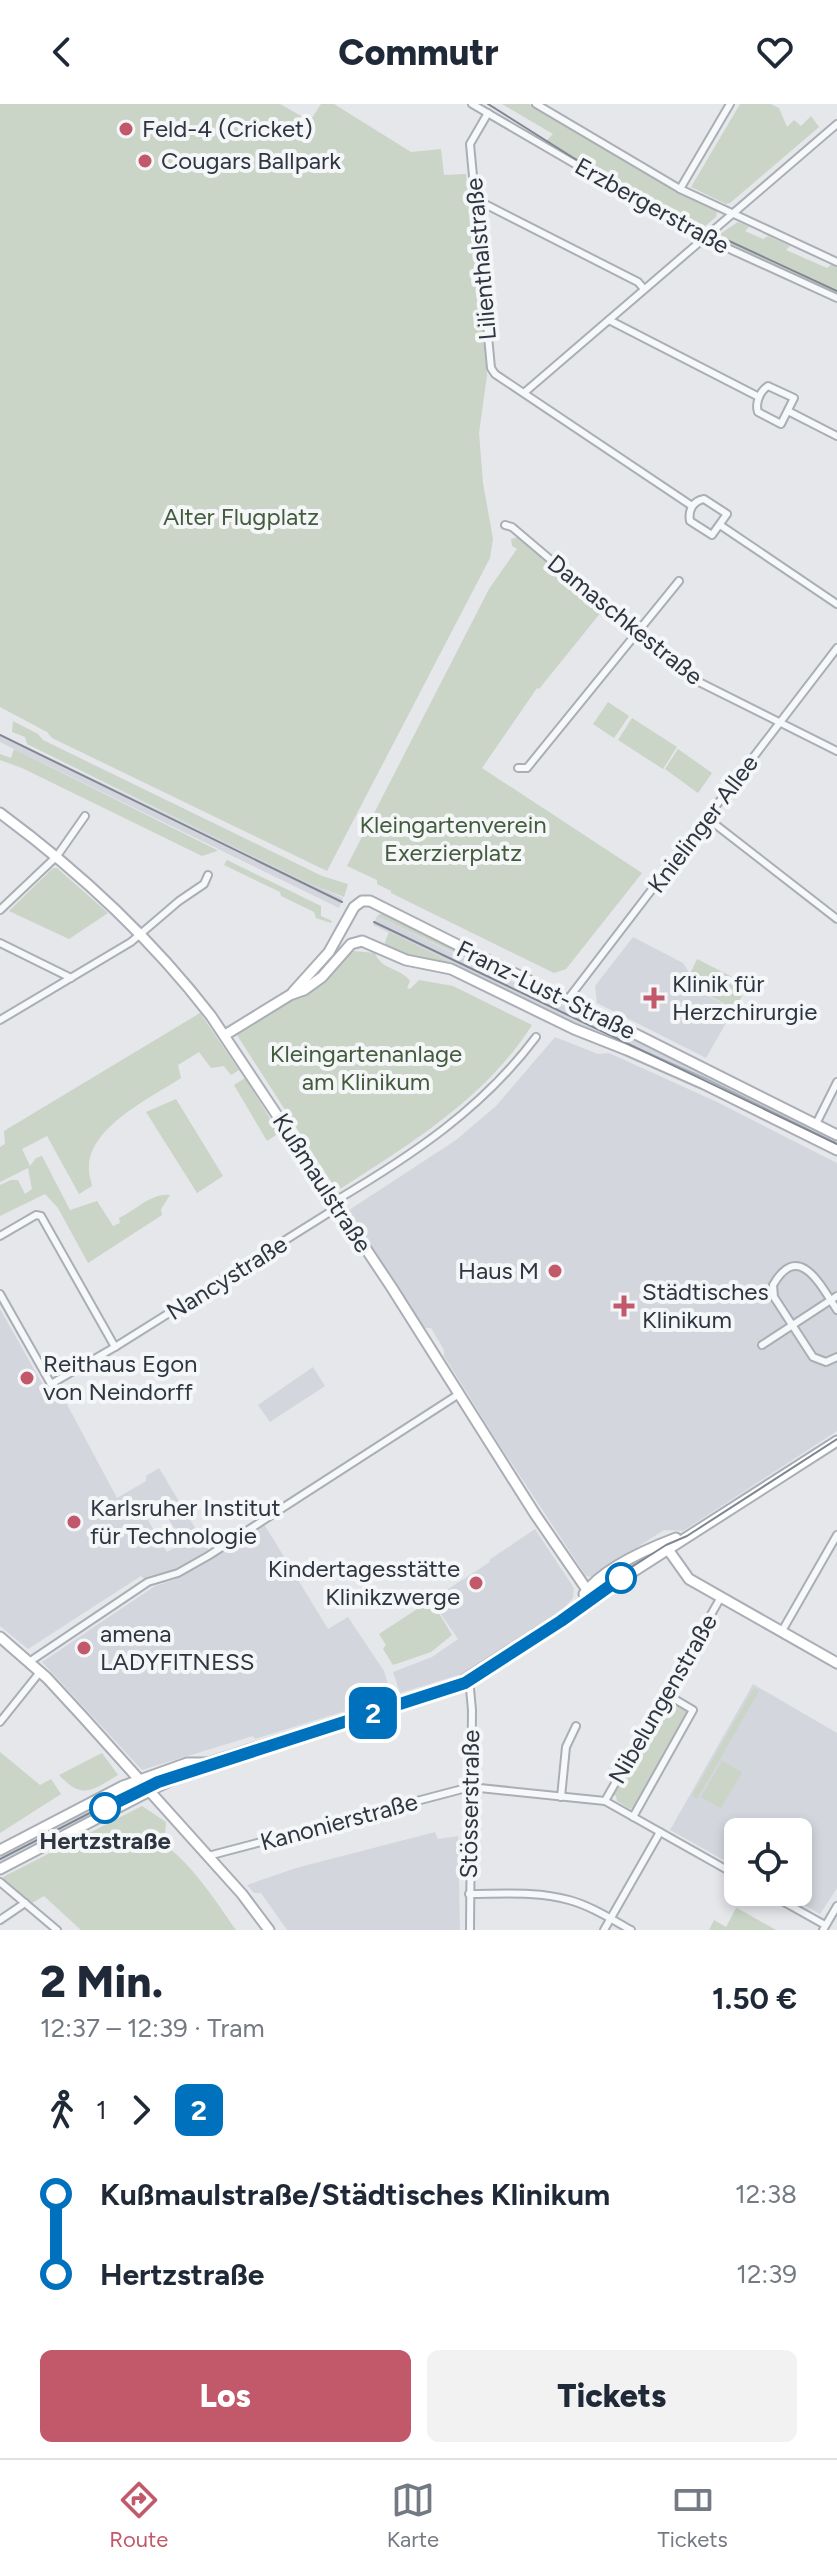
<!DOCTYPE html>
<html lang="de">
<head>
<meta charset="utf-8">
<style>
	body { margin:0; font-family:Figtree,sans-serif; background:#f2f2f3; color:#1f2937; height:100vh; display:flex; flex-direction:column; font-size:30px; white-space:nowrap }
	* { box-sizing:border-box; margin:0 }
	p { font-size:26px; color:#747a83 }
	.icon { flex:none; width:44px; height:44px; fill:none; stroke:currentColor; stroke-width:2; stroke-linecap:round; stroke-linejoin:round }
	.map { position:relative; height:1826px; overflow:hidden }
	.panel { display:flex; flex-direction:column; background:#fff; flex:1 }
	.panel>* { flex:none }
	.badge { padding:0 16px; border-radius:12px; font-size:28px; line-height:52px }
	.controls { position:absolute; left:724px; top:1714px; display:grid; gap:16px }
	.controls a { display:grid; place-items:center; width:88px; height:88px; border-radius:12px; background:#fff; box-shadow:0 4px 12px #0003; font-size:40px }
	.map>.badge { position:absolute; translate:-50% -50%; box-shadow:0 0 0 4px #fff }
	.legs { display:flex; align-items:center; gap:12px; height:88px; padding:0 40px; font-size:26px }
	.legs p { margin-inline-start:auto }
	.summary { display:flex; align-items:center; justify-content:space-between; height:136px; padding:0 40px }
	h1 { font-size:44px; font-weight:800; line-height:60px }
	.cta { display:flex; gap:16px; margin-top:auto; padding:16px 40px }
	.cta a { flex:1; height:92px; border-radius:12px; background:#c1596a; color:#fff; font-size:32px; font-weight:800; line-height:92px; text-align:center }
	.cta a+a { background:#f2f2f3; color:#1f2937 }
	ul { padding:0 40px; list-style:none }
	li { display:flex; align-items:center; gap:28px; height:80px; font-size:30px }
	li i { display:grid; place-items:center; width:12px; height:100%; margin:0 10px; background:currentColor }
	li i::after { content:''; width:20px; height:20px; margin:-10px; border:6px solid; border-radius:50%; background:#fff }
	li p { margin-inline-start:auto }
	li:first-child i { background:linear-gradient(#0000 50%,currentColor 0) }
	li:last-child i { background:linear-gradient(currentColor 50%,#0000 0) }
	header { display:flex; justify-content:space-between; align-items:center; height:104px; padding:0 40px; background:#fff; font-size:36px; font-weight:800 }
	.tabs { display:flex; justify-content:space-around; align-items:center; height:112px; border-top:2px solid #e0e1e3; background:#fff; font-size:22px; color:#747a83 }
	.tabs a { display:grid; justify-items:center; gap:4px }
	.tabs .active { color:#c1596a }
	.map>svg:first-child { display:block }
	.built { fill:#d3d7dd; fill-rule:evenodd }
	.green { fill:#cad4c7 }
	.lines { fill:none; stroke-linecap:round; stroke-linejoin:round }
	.street-casing { stroke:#aaaeb5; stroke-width:10 }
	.secondary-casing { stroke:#aaaeb5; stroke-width:13 }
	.street { stroke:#f7f8fa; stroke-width:6 }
	.secondary { stroke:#fff; stroke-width:9 }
	.tram { stroke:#808793; stroke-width:2 }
	.line-1-casing { stroke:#fff; stroke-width:18 }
	.line-1 { stroke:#0071bc; stroke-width:12 }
	.poi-dot { fill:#c1596a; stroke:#f5f6f8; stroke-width:3 }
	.stop-1-dot { fill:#fff; stroke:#0071bc; stroke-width:4 }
	.labels { text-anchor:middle; stroke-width:8; stroke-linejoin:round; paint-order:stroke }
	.poi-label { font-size:24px; fill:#2e3642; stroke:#f5f6f8; text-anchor:start }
	.street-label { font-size:24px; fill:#2e3642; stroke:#f5f6f8 }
	.park-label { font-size:24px; fill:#435c3d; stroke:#f5f6f8 }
	.stop-label { font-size:24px; font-weight:bold; fill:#2e3642; stroke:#f5f6f8 }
</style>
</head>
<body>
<header><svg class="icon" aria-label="back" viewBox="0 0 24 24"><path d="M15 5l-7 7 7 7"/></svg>Commutr<svg class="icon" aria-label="heart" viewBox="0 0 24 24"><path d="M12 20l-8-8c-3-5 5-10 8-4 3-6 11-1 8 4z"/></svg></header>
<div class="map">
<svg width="837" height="1826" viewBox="0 0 837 1826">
	<rect width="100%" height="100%" fill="#e5e7eb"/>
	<g class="built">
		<path d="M0,630l343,164 -4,10 -325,-159 -14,-7z"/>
		<path d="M377,812l190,92 16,3 254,127v8l-261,-119v-2l-58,-30 -145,-70z"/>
		<path d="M633,833l50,26 19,30 32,16 -28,49 -109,-55 -2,-17z"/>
		<path d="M555,933l43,17 11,-1 108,49 120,61v268l-154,100 -19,-1 -73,47 -5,-1 -89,-135 -53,-85v-6l-13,-22h-6l-79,-116 110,-72 40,-34z"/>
		<path d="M0,1205l47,83 6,-2 6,9 4,-2 54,101 29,-17v-5l13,-8 50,83 -33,20 -31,9 -4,-4 -113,73 -28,-23zM160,1401l23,38 -16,9 -22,-37z"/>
		<path d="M313,1263l12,19 -55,36 -12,-17z"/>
		<path d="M264,1420l64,105 20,-12 36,54 6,19 -5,2 2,6 -132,41 -2,-3 -111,34 -100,-108 113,-76 19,-6z"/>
		<path d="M535,1425l39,59 -1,10 -8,9 -89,60 -11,6 -65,20 -7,-21 39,-15 26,-18 -27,-39 59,-38 -1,-2z"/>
		<path d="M753,1580l84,49v155l-17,26 -39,-22h17v-60h-60v36l-68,-38z"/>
		<path d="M121,1686l8,9 -129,65v-8z"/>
		<path d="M435,1728l3,7 20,-3 2,94h-173l-26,-37h-7l-7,-8 49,-17z"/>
	</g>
	<g class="green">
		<path d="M0,0h280l30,17 11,-17h13l77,48 30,-3 3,26 22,-1 21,201 -8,58 4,50 10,56 -3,19 -163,313 -275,-133 -5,-6 -47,-25z"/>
		<path d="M502,0h27l188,107 -1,6 -18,15 -7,-4 -144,-81 -2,-5 8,-8z"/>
		<path d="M740,0h31l8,4 8,19 7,-7 7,6 10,-10 8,11 -89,76 -4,1 -35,-17z"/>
		<path d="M738,118l11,5 -4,4 18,8 5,-3 22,10 -4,4 41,18 5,-4 5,2v23l-4,5 -4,-1 -2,-3 -111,-48 -2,-4z"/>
		<path d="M519,433l83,74 -63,78 -2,-1 -55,80 160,105 -76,96 -12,4 -163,-80v-2l-14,-7v-4l-30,-14 142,-277 28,-40 -5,-3 -1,-7z"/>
		<path d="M608,598l21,14 -15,22 -21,-14z"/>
		<path d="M632,614l45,29 -14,22 -45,-29z"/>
		<path d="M13,617l25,13 5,6 279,136 26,8 -4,13 -42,-17 -275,-136 -2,-7 -13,-5z"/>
		<path d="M14,645l203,101v1l-15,5 -180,-88 -22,-8v-6l11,4z"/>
		<path d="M678,645l34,24 -14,20 -33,-24z"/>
		<path d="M227,756l94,46v10l11,5 -1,2 -15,-5 -2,-6 -33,-16 -1,-4 -56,-27z"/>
		<path d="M53,764h4l51,45 -39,26 -60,-28z"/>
		<path d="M382,809l201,98 -1,2 -205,-97z"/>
		<path d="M389,828l188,93 -1,2 -125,-60 -44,-9 -21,-9 -1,-7z"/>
		<path d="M353,847l22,2c6,17 26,15 35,28l-3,7 3,1 9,-9 34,6 79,39c-46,73 -123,120 -195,166l-100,-156 85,-53z"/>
		<path d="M697,855l53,27 -2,6 -5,2 -8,15 -33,-17 -12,-18z"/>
		<path d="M200,909l39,57 -8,5 -7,-9 -13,2 -12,-16 -21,13 3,13c-29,19 -92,49 -92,89 -1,6 2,13 3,19l-13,8 -32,-58 -25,13 8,17 6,-8 6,-2 28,54 27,-9 16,25 7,-3 -1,-5c16,-7 32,-25 51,-23l-9,14 1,6 -74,48 -30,-55 -13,-14 -45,22v-31l11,-5h7l7,14 7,-5 -4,-21 -28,14v-35l5,-3 -1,-13z"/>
		<path d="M245,974l34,55 -12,8 -33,-56z"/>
		<path d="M176,995l47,77 -26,17 -51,-81z"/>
		<path d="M431,1496l21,35 -21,17 -38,13 -10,-16 3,-4 -7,-11z"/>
		<path d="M754,1584l5,3 -62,108 -5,-3z"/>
		<path d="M668,1596l18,9v7l-51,91 -5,2 -13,-8 -1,-5 -4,-2z"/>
		<path d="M0,1648l40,33 11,-6 10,15 -61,39z"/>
		<path d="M102,1649l16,22c-27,16 -35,25 -59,0z"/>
		<path d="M722,1657l20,11 -21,36 -20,-11z"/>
		<path d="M142,1702l24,16 -1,12 -11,-2 -6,6c32,6 69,65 88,92h-155l-37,-34 -12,7 -28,-23 -1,-3z"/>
		<path d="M736,1804h1l39,22h-67l5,-10 12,7z"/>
	</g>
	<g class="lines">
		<defs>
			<g id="street">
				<path d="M472,0l218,127 147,67"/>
				<path d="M536,0l144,85 157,73"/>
				<path d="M488,9l-18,31 21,224 4,6 197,132"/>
				<path d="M680,85l50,-85"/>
				<path d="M475,95l163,83 6,7"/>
				<path d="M609,216l150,77"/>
				<path d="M768,282l26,12 -13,26 -23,-12c-3,-9 2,-21 10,-26z"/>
				<path d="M525,288l312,-268"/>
				<path d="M788,307l49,25"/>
				<path d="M704,395l23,15 -15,21 -22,-14c-2,-11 3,-20 14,-22z"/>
				<path d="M505,421l7,2 177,150 148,74"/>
				<path d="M720,421l117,79"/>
				<path d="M518,664h9l152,-187"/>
				<path d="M707,714l130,101"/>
				<path d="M0,806l57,-54 28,-40"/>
				<path d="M0,839l71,35"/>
				<path d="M568,895l269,-351"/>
				<path d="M0,916l131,-78 48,-41 25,-17 4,-9"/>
				<path d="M816,1020l21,-42"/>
				<path d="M335,1097c76,-45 147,-92 201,-164"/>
				<path d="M0,1132l36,-21 5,1 74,131"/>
				<path d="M0,1190l51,90 64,-37 223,-140"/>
				<path d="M837,1206c-16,-24 -38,-70 -64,-25l1,12 39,60 13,5 11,-5"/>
				<path d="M762,1241l75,-49"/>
				<path d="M782,1527l55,-96"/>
				<path d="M29,1558l119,-80 30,-9 30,-17 251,-162"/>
				<path d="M469,1574l3,32 -2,220"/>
				<path d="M0,1618l40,-50"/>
				<path d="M561,1693l5,-50 10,-21"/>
				<path d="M605,1697l116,-204"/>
				<path d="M633,1713l60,-107 -27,-16"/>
				<path d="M208,1752l262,-69 135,14 133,75"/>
				<path d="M0,1778l57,48"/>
				<path d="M766,1788l59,33"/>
				<path d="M469,1790c33,0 68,-3 100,6 22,6 42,19 62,30"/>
				<path d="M0,1816l25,-17"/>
				<path d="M604,1826l56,-98"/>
				<path d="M823,1826l14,-24"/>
			</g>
			<g id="secondary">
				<path d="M0,709c80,59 150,124 211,203l181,272 143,226 57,83"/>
				<path d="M293,888l36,-40 25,-45 8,-6h8l467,234"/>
				<path d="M225,931l65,-40 14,-5 18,-13 29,-33 11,-3 44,19 45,9 123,60 53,21 77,34 133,66"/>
				<path d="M667,1444l22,31 148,84"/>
				<path d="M584,1490c19,-26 63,-45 92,-56"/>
				<path d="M0,1533l47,41 36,39 159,177 27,36"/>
				<path d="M0,1746l123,-64 64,-23h21"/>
				<path d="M0,1765l161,-84 47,-22 253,-81 376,-241"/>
			</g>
		</defs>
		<use href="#street" class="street-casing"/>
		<use href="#secondary" class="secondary-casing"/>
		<use href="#street" class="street"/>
		<use href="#secondary" class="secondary"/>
		<g class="tram">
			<path d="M488,0l84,53 101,58 164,76"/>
			<path d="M0,631l342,167"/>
			<path d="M374,818l463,222"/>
			<path d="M0,1755l156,-80 307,-100 97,-61 39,-30 67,-43 21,-9 150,-97"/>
		</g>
	</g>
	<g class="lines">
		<defs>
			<path id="line-1" d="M105,1704l53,-26 307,-99 96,-62 60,-43"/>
		</defs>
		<use href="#line-1" class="line-1-casing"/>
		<use href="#line-1" class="line-1"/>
	</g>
	<g class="poi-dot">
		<circle cx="126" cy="25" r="8"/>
		<circle cx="145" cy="57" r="8"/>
		<path d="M650 882h8v8h8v8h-8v8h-8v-8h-8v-8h8z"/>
		<circle cx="555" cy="1167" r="8"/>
		<path d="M620 1190h8v8h8v8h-8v8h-8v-8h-8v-8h8z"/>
		<circle cx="27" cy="1274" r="8"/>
		<circle cx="74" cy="1418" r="8"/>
		<circle cx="476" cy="1479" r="8"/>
		<circle cx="84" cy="1544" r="8"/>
	</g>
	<g class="stop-1-dot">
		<circle cx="621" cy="1474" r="14"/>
		<circle cx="105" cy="1704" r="14"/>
	</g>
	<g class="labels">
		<g class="poi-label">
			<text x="142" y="33">Feld-4 (Cricket)</text>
			<text x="161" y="65">Cougars Ballpark</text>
			<text x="672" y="888">Klinik für<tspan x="672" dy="28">Herzchirurgie</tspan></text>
			<text x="539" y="1175" text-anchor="end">Haus M</text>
			<text x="642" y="1196">Städtisches<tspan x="642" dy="28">Klinikum</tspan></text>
			<text x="43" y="1268">Reithaus Egon<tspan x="43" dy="28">von Neindorff</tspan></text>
			<text x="90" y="1412">Karlsruher Institut<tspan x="90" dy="28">für Technologie</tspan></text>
			<text x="460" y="1473" text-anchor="end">Kindertagesstätte<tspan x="460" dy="28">Klinikzwerge</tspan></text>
			<text x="100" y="1538">amena<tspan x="100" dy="28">LADYFITNESS</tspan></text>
		</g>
		<g class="street-label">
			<text transform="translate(652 102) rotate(29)" y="8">Erzbergerstraße</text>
			<text transform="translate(481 155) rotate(-95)" y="8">Lilienthalstraße</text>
			<text transform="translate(625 516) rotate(39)" y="8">Damaschkestraße</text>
			<text transform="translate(703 720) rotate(-53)" y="8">Knielinger Allee</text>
			<text transform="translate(546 886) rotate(26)" y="8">Franz-Lust-Straße</text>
			<text transform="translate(322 1079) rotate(57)" y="8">Kußmaulstraße</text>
			<text transform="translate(227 1174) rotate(-32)" y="8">Nancystraße</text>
			<text transform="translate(663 1595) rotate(-60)" y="8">Nibelungenstraße</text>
			<text transform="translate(470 1700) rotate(-89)" y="8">Stösserstraße</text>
			<text transform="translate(339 1718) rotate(-15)" y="8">Kanonierstraße</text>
		</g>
		<g class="park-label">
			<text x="241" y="421">Alter Flugplatz</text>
			<text x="453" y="729">Kleingartenverein<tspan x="453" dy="28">Exerzierplatz</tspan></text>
			<text x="366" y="958">Kleingartenanlage<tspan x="366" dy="28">am Klinikum</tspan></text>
		</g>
		<g class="stop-label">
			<text x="105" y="1745">Hertzstraße</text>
		</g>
	</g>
</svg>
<div class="controls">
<a><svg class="icon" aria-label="locate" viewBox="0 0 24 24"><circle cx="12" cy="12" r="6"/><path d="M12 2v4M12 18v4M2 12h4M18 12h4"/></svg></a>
</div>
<b class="badge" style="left:373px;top:1609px;background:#0071bc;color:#fff">2</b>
</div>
<section class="panel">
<div class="summary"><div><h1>2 Min.</h1><p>12:37 – 12:39 · Tram</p></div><b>1.50 €</b></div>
<div class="legs"><svg class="icon" aria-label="walk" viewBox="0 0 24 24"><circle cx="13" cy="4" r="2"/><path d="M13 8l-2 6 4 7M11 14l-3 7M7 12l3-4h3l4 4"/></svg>1<svg class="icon" aria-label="forward" viewBox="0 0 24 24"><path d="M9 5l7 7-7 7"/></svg><b class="badge" style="background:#0071bc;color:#fff">2</b></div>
<ul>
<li><i style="color:#0071bc"></i><b>Kußmaulstraße/Städtisches Klinikum</b><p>12:38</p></li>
<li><i style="color:#0071bc"></i><b>Hertzstraße</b><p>12:39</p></li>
</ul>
<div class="cta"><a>Los</a><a>Tickets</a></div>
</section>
<nav class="tabs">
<a class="active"><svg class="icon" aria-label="directions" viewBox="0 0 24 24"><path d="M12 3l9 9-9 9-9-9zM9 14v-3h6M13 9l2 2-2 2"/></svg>Route</a>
<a><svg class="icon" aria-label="map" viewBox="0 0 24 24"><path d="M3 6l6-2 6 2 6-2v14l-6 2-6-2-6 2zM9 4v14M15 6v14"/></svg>Karte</a>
<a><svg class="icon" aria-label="tickets" viewBox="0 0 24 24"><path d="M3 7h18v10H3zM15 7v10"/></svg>Tickets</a>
</nav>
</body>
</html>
